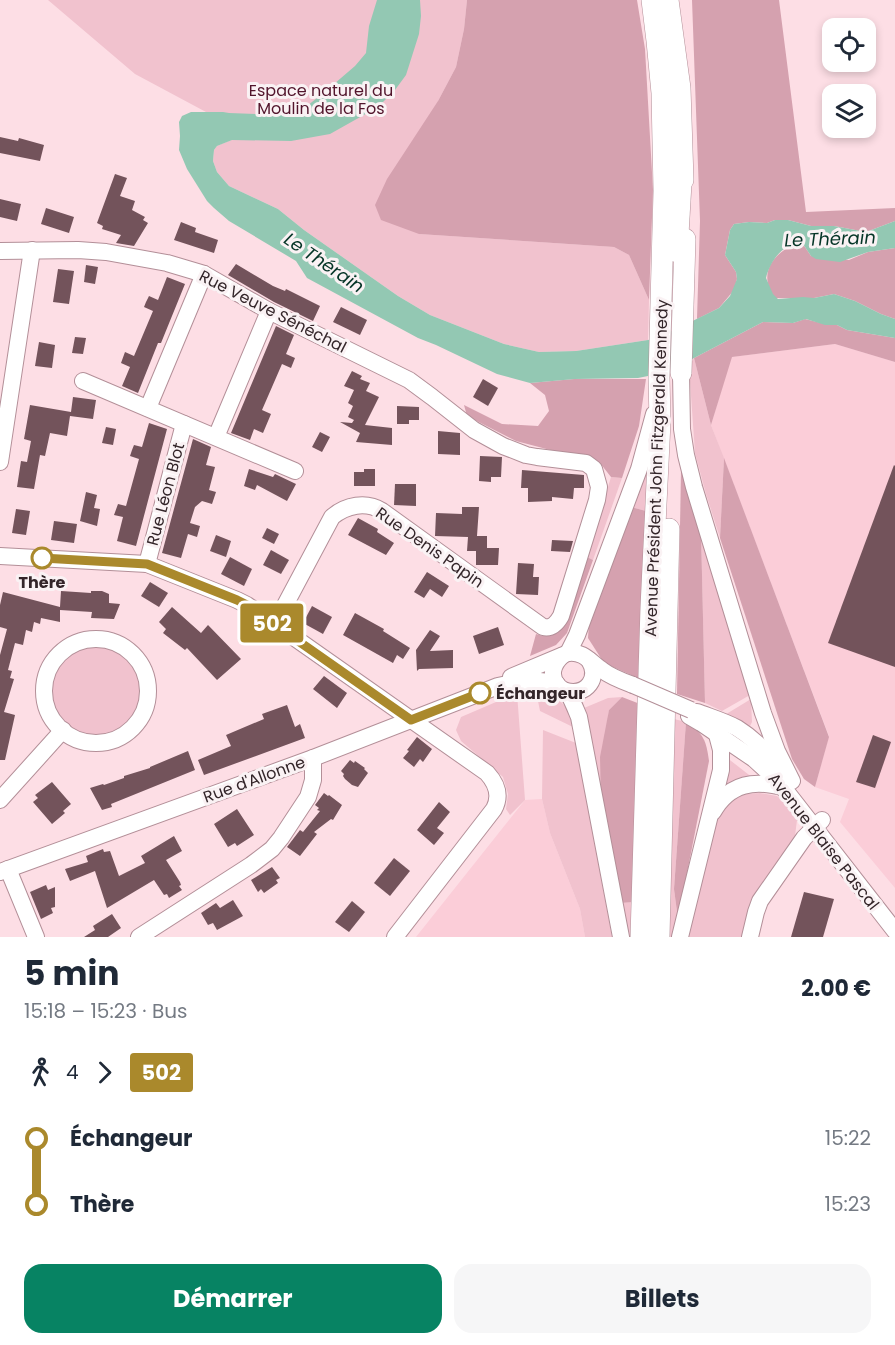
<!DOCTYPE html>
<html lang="fr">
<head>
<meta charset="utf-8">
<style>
	body { margin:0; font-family:Poppins,sans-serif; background:#f6f6f7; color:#1f2937; height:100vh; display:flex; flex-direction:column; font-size:22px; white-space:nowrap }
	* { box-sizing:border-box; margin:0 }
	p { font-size:20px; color:#747a83 }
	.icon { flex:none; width:33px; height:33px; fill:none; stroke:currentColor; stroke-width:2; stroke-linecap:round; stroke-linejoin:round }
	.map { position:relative; height:937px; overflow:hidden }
	.drawer { display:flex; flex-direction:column; background:#fff; flex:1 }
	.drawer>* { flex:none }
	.badge { padding:0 12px; border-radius:4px; font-size:21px; line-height:39px }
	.buttons { position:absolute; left:822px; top:18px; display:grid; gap:12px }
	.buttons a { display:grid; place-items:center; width:54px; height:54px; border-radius:12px; background:#fff; box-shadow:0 3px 9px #0003; font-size:30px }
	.map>.badge { position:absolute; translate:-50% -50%; box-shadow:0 0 0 3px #fff }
	.legs { display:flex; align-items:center; gap:9px; height:66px; padding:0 24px; font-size:20px }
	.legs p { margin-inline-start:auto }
	.summary { display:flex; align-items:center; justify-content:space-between; height:102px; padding:0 24px }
	h1 { font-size:33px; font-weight:700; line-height:45px }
	.action { display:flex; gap:12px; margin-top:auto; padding:12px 24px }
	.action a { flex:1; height:69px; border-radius:18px; background:#078363; color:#fff; font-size:24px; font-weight:700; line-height:69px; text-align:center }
	.action a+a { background:#f6f6f7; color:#1f2937 }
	ul { padding:0 24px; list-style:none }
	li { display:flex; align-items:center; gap:21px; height:66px; font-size:22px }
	li i { display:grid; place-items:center; width:9px; height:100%; margin:0 8px; background:currentColor }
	li i::after { content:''; width:15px; height:15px; margin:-8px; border:4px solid; border-radius:50%; background:#fff }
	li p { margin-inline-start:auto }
	li:first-child i { background:linear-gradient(#0000 50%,currentColor 0) }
	li:last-child i { background:linear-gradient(currentColor 50%,#0000 0) }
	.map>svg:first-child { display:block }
	.built { fill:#fbcdd8 }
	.green { fill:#f1c2ce }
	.forest { fill:#d5a1af }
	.water { fill:#93c8b3 }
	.building { fill:#73535b }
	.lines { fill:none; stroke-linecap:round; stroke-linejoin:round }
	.minor-casing { stroke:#b38f98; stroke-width:18 }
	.major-casing { stroke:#b38f98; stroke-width:22 }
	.minor { stroke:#fff; stroke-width:16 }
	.major { stroke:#fff; stroke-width:21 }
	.minor-bridge-casing { stroke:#b38f98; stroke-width:18; stroke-linecap:butt }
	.minor-bridge { stroke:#fff; stroke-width:16 }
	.line-1-casing { stroke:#fff; stroke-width:14 }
	.line-1 { stroke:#aa892c; stroke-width:9 }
	.stop-1-dot { fill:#fff; stroke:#aa892c; stroke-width:3 }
	.labels { text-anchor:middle; stroke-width:6; stroke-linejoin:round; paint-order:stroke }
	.park-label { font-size:16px; fill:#52152c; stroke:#faf2f4 }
	.street-label { font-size:16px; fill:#332529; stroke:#faf2f4 }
	.stop-label { font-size:16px; font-weight:bold; fill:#332529; stroke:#faf2f4 }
	.water-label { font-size:18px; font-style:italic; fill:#053527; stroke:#faf2f4 }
</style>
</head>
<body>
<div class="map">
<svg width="895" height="937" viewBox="0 0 895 937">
	<rect width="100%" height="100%" fill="#fddee5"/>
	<g class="built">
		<path d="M835,344l60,18v526l-55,-66 9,-23 -34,-12 14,-51 -118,-311 20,-68z"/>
		<path d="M542,799l8,34 30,76 5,28h-169l109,-137z"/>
	</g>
	<g class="green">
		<path d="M48,0h419l-3,29 -8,38 -18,34 -19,133 195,13 15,8 20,45 -1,40 -72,11 -37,1 -35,-8 -74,-29 -32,-19 -94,-66 -26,-21 -49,-23 -12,-14 -4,-11 1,-11 3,-4 14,-6 -25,-28 -71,-38z"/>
		<path d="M694,358l17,67 13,33 -4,80 -14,-44 -11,-41 -6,-86z"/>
		<path d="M648,460l-2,51 -15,-4z"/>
		<path d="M611,477l11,1 -29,82 -6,-3z"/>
		<path d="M701,532l49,163 -28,16 -17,-8z"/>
		<circle cx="96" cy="691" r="45"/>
		<path d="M536,691c24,4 31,14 39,37l-35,-17z"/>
		<path d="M517,693l8,107 -15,15 -4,-6 2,-15 -5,-17 -42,-36 -5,-11 5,-13z"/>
		<path d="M622,697l-13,13 -8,89 -17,-91 24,-10z"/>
		<path d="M751,699l1,23 -2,4 -4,1 -23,-11z"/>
		<path d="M674,719l12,3 -12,167 4,30 -5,18h-5z"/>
		<path d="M543,730l33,13 36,194h-27l-5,-28 -30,-76 -8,-34z"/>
		<path d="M726,757l27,21 -30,11z"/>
		<path d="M760,793l17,3 16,13 4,11 -2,16 -45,67 -7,34h-56l27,-109 7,-19 12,-11 10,-4z"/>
		<path d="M635,902l-1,35h-7l-7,-34z"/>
	</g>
	<g class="forest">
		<path d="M467,0h170l8,49 8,141 -4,110 -20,-45 -15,-8 -195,-13 -38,-14 -6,-15 12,-26 51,-78 18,-34 8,-38z"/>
		<path d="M692,0h87l27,212 89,-4v13l-29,11 -32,-6h-23l-23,-6h-13l-8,3 -18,-1 -15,2 -4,6 -5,25 11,17 1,7 -3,11 -15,18 -22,11 3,-98z"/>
		<path d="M797,243l6,1 8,12 38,4 19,-8 27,-4v71l-14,-5 -26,-13 -21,-7 -20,4h-39c-18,-24 -2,-45 22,-55z"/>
		<path d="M805,319l20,5 12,1 10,5 48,8v24l-60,-18 -103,13 -21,68 -17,-67 69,-36 30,1z"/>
		<path d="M574,379h72l-7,47 -17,52 -11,-1 -11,-14 -84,-22 -49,-25 -3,-11 38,19 36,2 11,-15 -4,-16 -15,-12z"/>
		<path d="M724,458l105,279 -14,50 -11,-8 -12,-20 -72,-221z"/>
		<path d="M681,471h3l17,61 4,171 -28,-9z"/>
		<path d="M631,507l15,4 -8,167 -34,-15 -16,-25 1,-17z"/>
		<path d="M587,557l6,3 -26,73 -11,12 -26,11 6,-22 6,2 11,-1 10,-8z"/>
		<path d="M622,697l18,7 -5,198 -15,1 -19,-104 -1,-42 9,-47z"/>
		<path d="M686,722c18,12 20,18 23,39l-31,158 -4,-30z"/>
	</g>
	<path class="water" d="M377,0h43l1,16 -2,18 -13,41 -11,15 -17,17 -48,27 -39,7 -59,-1 -15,6 -3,4 -1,11 4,11 12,14 49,23 26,21 94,66 32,19 74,29 35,8 37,-1 72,-11 20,-7 51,-25 11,-12 7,-17 -1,-7 -11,-17 5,-25 4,-6 15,-2 18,1 8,-3h13l23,6h23l32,6 29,-11v27l-27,4 -28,10 -24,-3 -5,-3 -8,-12c-19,-3 -33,17 -37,34l7,16 5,5 25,-2 11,1 20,-4 21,7 26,13 14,5v19l-48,-8 -10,-5h-12l-19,-6 -13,4 -30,-1 -90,47 -20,6 -15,3 -63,1 -45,4 -33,-9 -61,-29 -18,-7 -111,-60 -11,-17 -67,-40 -15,-13 -7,-7 -20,-32 -8,-19 1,-14 -1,-14 3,-6 9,-4h32l6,1 49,2 14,-3 15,-6 20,-16 28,-24 11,-13 3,-27z"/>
	<g class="building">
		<path d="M0,137l18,4 1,-3 25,7 -4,16 -40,-8z"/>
		<path d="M115,174l12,4 -7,18 15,5 -3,9 13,7 -2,3 5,3 -14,23 -18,-3 5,-8 -19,-6 1,-3 -6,-3z"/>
		<path d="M0,199l21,5 -4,17 -17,-4z"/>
		<path d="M46,208l28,9 -5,16 -28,-9z"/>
		<path d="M181,222l15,6 -1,4 23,8 -4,13 -40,-13z"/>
		<path d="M236,264l37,22 12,5 1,-2 34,17 -7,15 -39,-19 -46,-27z"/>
		<path d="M86,265l12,2 -3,17 -11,-2z"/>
		<path d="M58,269l16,2 -5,33 -16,-2z"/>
		<path d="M167,277l18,7 -24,59h-3l-20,50 -16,-7 8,-19 -9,-4 4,-11 9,4 19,-45 -9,-4 2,-5 3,-6 9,4z"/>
		<path d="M341,307l26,13 -7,15 -27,-13z"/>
		<path d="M276,326l18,9 -8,19 9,4 -4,10 -9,-4 -20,46 9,4 -8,19 -9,-4 -4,11 -19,-7z"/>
		<path d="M75,337l11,1 -3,16 -11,-1z"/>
		<path d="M39,342l16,3 -3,23 -17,-2z"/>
		<path d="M352,371l10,5 -2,3 10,4 -4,8 13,6 -14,28 27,3v17l-36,-3 4,-9 -20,-11 12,1 2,-3 -6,-3 5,-11 -5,-3 6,-13 -10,-4z"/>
		<path d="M483,379l15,9 -10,18 -15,-9z"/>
		<path d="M73,397l23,3 -3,19 -23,-3 -3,20 -17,-3 -5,23 -5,-1 -6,34 -17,-2 4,-26 6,1 4,-21 -7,-2 6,-34 41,7z"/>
		<path d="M397,406l22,1v13h-10v4h-12z"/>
		<path d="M149,423l18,6 -31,117 -19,-5 6,-24 -9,-2 4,-11 8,2 13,-47 -9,-3 2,-6 2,-5 8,2z"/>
		<path d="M106,427l10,2 -3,16 -11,-2z"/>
		<path d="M438,431l22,2v22l-22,-1z"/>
		<path d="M320,432l10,5 -8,15 -10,-5z"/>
		<path d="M193,439l18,8 -5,18 9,2 -6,23 7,2 -4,12 -10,-3 -7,6 -5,16 10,3 -3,11 -9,-3 -7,24 -19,-5z"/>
		<path d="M480,456l22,1 -1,20h-10v5l-12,-1z"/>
		<path d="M894,465l1,1v201l-67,-24z"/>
		<path d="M249,469l24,8 2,-3 21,10 -9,17 -30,-16 -2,5 -11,-4z"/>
		<path d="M364,469h11v17h-21v-14h10z"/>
		<path d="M522,470l62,5v13h-10l-1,11 -21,-2v4l-24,1v-14h-7z"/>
		<path d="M395,484h21v22l-22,-1z"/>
		<path d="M86,492l11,3 -3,13 6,1 -3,17 -17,-5z"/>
		<path d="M462,507h17l-2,29h10v12h12l-1,17h-22v-14h-9l1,-14 -33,-1 1,-23 26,1z"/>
		<path d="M16,509l14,2 -4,24 -14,-2z"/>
		<path d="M358,518l20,11 -1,3 17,11 -8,12 -38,-20z"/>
		<path d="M54,521l23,3 -3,19 -23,-3z"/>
		<path d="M267,528l12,6 -5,10 -12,-6z"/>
		<path d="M216,535l15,6 -5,16 -16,-6z"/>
		<path d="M552,540l21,1 -3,11 -19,-1z"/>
		<path d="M271,550l18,10 -8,14 -18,-9z"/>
		<path d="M230,557l22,12 -8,17 -23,-12z"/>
		<path d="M518,563l16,1 -1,13h6l-1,18 -22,-1z"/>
		<path d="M427,572l22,14 -7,11 -12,-8 -6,9 -10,-6z"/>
		<path d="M150,582l18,11 -9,14 -18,-11z"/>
		<path d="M61,591l30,2v-2h11l7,3v9l11,1 -6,15 -23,-1 1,-6 -32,-2v12l-19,-4 -1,6 -6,-2 -2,10 -6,-2 -3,15 -8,-2 -7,27 4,1 -2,7 4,1 -10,33 11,3 -10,45h-5v-105l7,-26 -7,-2v-22l3,-13 57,15z"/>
		<path d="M312,606l20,11 -9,17 -20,-11z"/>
		<path d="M172,607l29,26 7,-8 33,34 -24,21 -30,-32 -2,2 -22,-17 3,-4 -7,-7z"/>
		<path d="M355,613l29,16 -1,2 27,17 -7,11 -6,-4 -4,8 -50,-28z"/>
		<path d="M498,627l6,18 -25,9 -6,-18z"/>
		<path d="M430,630l10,6 -10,15 23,-1v18l-34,1 -2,2 -1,-21z"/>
		<path d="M324,676l23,17 -10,15 -24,-19z"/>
		<path d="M287,705l8,22 5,-3 5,14 -101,37 -6,-15 33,-14 -5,-11 38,-16 -2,-5z"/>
		<path d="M873,735l18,7 -16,46 -19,-6z"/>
		<path d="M417,737l15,12 -9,13 -3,-3 -6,8 -11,-9 6,-7 -2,-1z"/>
		<path d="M188,751l7,19 -84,34 1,3 -10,3 -12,-22 13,-4 1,1 20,-7v-2l26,-8v-1z"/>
		<path d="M350,760l4,3 1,-2 10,7 -1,1 4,4 -10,14 -6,-2 -7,-6 -2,-3 1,-2 -3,-3z"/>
		<path d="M52,782l19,22 -8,7 2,2 -13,11 -19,-22 5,-4 -3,-3z"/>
		<path d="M324,793l4,3 1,-1 13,10 -9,15 -2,-1 -17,13 3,2 -17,22 -13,-9 13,-17 3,2 17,-21 -3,-1 2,-2 -4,-3z"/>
		<path d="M439,802l11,10 -13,16 7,5 -10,12 -17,-15z"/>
		<path d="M237,809l17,26 -17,11 -2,-3 -7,4 -14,-23z"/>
		<path d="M174,836l8,15 -16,9 14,22 1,3 -2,1 3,4 -13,8 -2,-4 -3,1 -10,-15 -47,28 -12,-37 -25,10 -5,-12 23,-7 -2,-6 17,-7 1,3 6,-1 9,25 26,-13 -4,-7z"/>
		<path d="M394,858l16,13 -20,25 -16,-13z"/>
		<path d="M272,867l8,11 -4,2 2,3 -14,10 -3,-4 -3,3 -7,-12z"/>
		<path d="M46,885l2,5 7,-3v20l-4,1 2,5 -12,6 -11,-27z"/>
		<path d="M804,892l30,7 -11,38h-32z"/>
		<path d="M233,900l10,16 -26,14 -4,-7 -5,2 -7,-12 15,-10 4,5z"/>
		<path d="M352,901l13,11 -16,20 -14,-10z"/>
		<path d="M112,914l9,14 -13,9h-24l11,-7 -2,-4z"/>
	</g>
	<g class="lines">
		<defs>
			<g id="minor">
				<path d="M0,251l78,-1 28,2 61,11 37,11 65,37 140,69 23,17 42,33 29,16 23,9 11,2 49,6 8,6 5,18 -2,13 -36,116c-4,7 -9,13 -18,11l-161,-116c-16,-10 -36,-6 -50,6l-57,107"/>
				<path d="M681,373l1,56 4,26 8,32 69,226 14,38 15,30"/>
				<path d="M83,381l212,90"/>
				<path d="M148,408l56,-134"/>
				<path d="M216,437l53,-126"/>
				<path d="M0,462l32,-212"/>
				<path d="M0,556l147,8 90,36 10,5 28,19 212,149c10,11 14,23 7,36l-99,128"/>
				<path d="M147,564l37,-140"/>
				<circle cx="96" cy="691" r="52"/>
				<path d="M568,653l9,-18 62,-166 15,-55"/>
				<path d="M562,656c-9,8 -13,20 -4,30 4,4 8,4 11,9 4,7 7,15 10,22l42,220"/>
				<path d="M511,677l57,-24c16,-2 22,9 34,17 9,7 20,11 31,15"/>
				<path d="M566,691c21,5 34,-13 23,-31"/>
				<path d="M697,712c13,5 27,9 40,16 16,10 30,24 42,38"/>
				<path d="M689,716l12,7 53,36 25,23 116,149"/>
				<path d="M0,800l63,-70"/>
				<path d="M713,812c16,-29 42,-33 72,-24"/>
				<path d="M8,869l28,68"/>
				<path d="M0,872l313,-114 185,-72c20,-5 39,-8 59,-2"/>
				<path d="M139,937l112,-72 21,-16 9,-11 27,-41 5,-17v-22"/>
				<path d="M680,937l41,-167v-20l-5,-19"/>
				<path d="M750,937l6,-25 4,-11 44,-63 18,-18"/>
			</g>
			<g id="major">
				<path d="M668,0l12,88 3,92"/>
				<path d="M677,252l5,-86"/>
				<path d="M681,373l4,-134"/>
				<path d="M641,937l10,-330 9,-185 -1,-44 5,-187 -2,-98 -5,-52 -5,-41"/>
				<path d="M659,937l10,-408"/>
			</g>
		</defs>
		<use href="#minor" class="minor-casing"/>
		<use href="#major" class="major-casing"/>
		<use href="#minor" class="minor"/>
		<use href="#major" class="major"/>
		<defs>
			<path id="minor-bridge" d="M633,685l58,25"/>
		</defs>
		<use href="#minor-bridge" class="minor-bridge-casing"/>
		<use href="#minor-bridge" class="minor-bridge"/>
	</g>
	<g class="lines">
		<defs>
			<path id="line-1" d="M42,558l105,6 90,36 10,5 164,115 69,-27"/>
		</defs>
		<use href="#line-1" class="line-1-casing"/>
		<use href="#line-1" class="line-1"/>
	</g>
	<g class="stop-1-dot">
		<circle cx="42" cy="558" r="10"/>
		<circle cx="480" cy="693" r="10"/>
	</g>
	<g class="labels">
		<g class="park-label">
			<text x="321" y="96">Espace naturel du<tspan x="321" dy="18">Moulin de la Fos</tspan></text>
		</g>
		<g class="street-label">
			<text transform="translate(273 311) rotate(27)" y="6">Rue Veuve Sénéchal</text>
			<text transform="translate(656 468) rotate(-88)" y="6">Avenue Président John Fitzgerald Kennedy</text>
			<text transform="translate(165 494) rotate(-75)" y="6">Rue Léon Blot</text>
			<text transform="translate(430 547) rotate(35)" y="6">Rue Denis Papin</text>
			<text transform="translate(254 779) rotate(-20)" y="6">Rue d'Allonne</text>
			<text transform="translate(824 841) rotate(52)" y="6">Avenue Blaise Pascal</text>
		</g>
		<g class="stop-label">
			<text x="42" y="588">Thère</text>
			<text x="496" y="699" text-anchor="start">Échangeur</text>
		</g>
		<g class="water-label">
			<text transform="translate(830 239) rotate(-2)" y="6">Le Thérain</text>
			<text transform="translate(324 263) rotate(34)" y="6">Le Thérain</text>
		</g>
	</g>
</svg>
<div class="buttons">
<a><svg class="icon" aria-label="locate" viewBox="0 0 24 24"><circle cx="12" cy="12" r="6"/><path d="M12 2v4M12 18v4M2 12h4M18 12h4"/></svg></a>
<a><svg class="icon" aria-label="layers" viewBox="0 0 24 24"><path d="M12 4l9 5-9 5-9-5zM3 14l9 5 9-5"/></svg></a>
</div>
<b class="badge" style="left:272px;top:623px;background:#aa892c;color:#fff">502</b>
</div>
<section class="drawer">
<div class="summary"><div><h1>5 min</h1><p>15:18 – 15:23 · Bus</p></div><b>2.00 €</b></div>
<div class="legs"><svg class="icon" aria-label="walk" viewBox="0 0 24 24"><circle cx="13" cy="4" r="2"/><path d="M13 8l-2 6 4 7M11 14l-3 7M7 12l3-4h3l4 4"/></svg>4<svg class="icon" aria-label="forward" viewBox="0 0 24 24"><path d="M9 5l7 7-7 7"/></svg><b class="badge" style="background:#aa892c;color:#fff">502</b></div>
<ul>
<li><i style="color:#aa892c"></i><b>Échangeur</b><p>15:22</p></li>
<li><i style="color:#aa892c"></i><b>Thère</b><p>15:23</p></li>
</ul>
<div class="action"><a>Démarrer</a><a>Billets</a></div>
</section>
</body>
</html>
